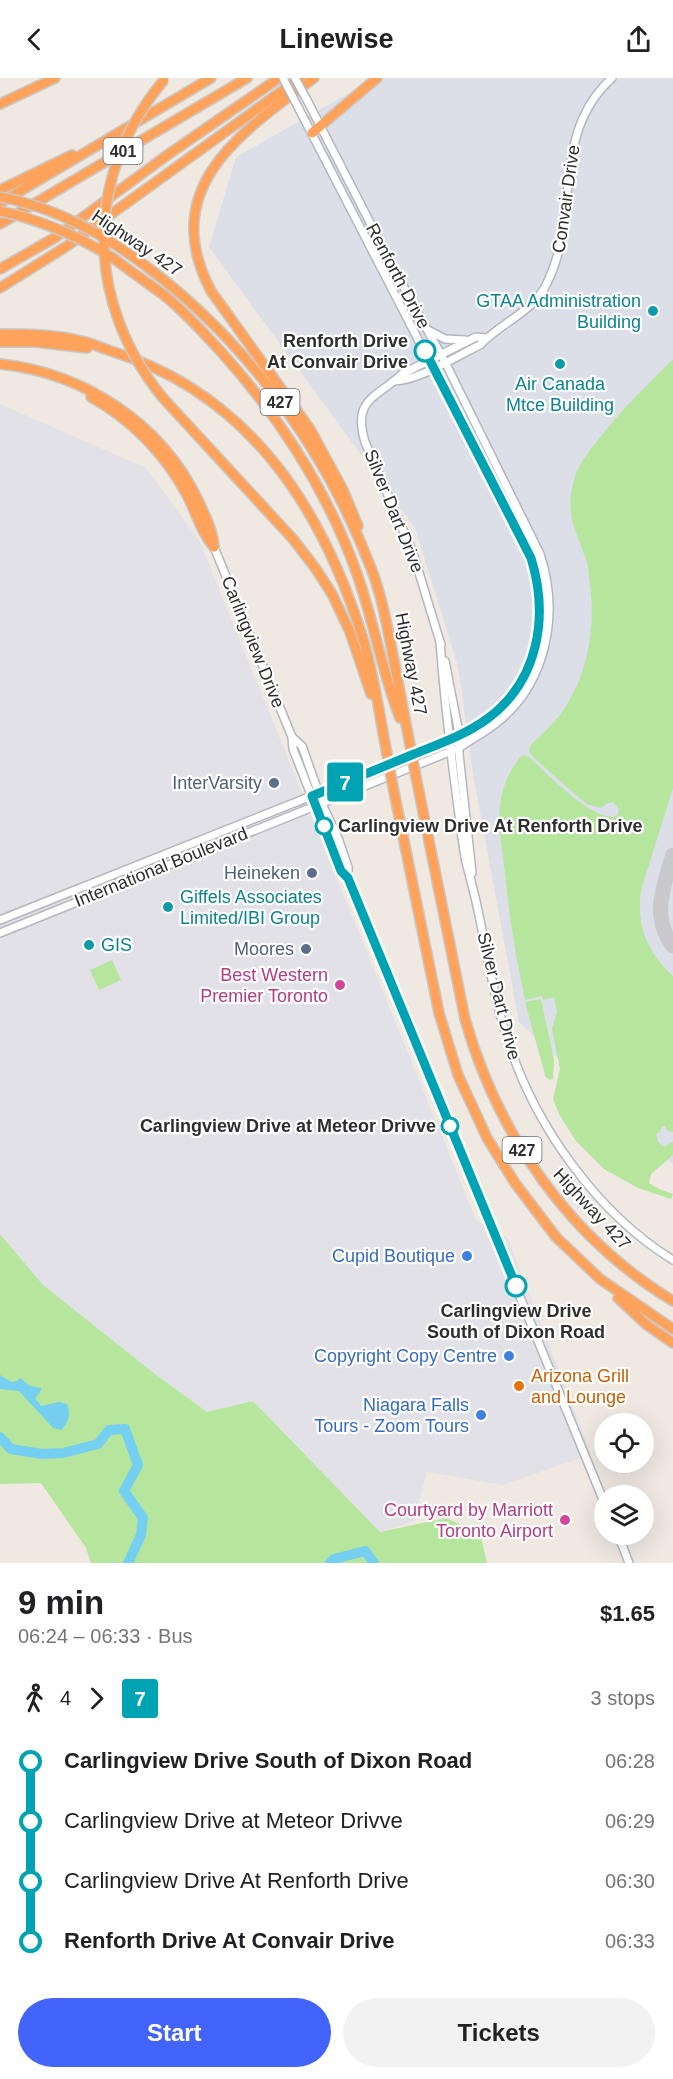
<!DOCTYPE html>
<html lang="en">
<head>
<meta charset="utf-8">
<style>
	body { margin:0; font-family:Arial,sans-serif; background:#f2f2f2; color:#202124; height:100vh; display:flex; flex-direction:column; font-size:22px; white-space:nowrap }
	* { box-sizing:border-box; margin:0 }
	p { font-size:20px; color:#757577 }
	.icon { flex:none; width:33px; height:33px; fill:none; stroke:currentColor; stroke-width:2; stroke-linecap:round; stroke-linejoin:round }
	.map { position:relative; height:1485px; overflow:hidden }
	.details { display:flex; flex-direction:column; background:#fff; flex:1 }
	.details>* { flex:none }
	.badge { padding:0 12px; border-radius:4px; font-size:21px; line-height:39px }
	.tools { position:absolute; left:594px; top:1335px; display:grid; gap:12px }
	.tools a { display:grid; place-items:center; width:60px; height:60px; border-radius:50%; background:#fff; box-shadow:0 6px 24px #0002; font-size:30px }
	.map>.badge { position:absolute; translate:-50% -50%; box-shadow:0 0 0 3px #fff }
	.legs { display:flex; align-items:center; gap:9px; height:66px; padding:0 18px; font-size:20px }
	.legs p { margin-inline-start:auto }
	.summary { display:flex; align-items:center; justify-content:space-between; height:102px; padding:0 18px }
	h1 { font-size:33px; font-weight:700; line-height:45px }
	.button { display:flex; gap:12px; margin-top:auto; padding:12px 18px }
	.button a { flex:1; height:69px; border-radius:36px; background:#4264fb; color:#fff; font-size:24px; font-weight:700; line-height:69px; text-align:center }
	.button a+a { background:#f2f2f2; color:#202124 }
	ul { padding:0 18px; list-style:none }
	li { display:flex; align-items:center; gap:21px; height:60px; font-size:22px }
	li i { display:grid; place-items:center; width:9px; height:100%; margin:0 8px; background:currentColor }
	li i::after { content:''; width:15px; height:15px; margin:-8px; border:4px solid; border-radius:50%; background:#fff }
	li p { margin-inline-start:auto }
	li:first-child i { background:linear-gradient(#0000 50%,currentColor 0) }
	li:last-child i { background:linear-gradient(currentColor 50%,#0000 0) }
	header { display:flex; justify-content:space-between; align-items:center; height:78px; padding:0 18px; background:#fff; font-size:27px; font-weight:700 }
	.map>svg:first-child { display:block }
	.industrial { fill:#e3e1e8 }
	.airport { fill:#dcdee8 }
	.green { fill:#b6e59e }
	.water { fill:#75cff0 }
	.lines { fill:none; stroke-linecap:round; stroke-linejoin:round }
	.river { stroke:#75cff0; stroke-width:10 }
	.taxiway { stroke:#c9c8cc; stroke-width:15 }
	.secondary-casing { stroke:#b4b7c1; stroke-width:10 }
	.highway-casing { stroke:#c9c9c9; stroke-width:12 }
	.secondary { stroke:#fff; stroke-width:7 }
	.highway { stroke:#ffa35c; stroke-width:9 }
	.secondary-bridge-casing { stroke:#b4b7c1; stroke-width:10; stroke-linecap:butt }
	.highway-bridge-casing { stroke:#c9c9c9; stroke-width:12; stroke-linecap:butt }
	.secondary-bridge { stroke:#fff; stroke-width:7 }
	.highway-bridge { stroke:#ffa35c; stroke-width:9 }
	.line-1-casing { stroke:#fff; stroke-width:14 }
	.line-1 { stroke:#00a3b4; stroke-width:9 }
	.culture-dot { fill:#0f9aa8; stroke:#fff; stroke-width:2 }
	.stop-1-dot { fill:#fff; stroke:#00a3b4; stroke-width:3 }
	.service-dot { fill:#5c6f8a; stroke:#fff; stroke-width:2 }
	.hotel-dot { fill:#d1479c; stroke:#fff; stroke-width:2 }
	.shop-dot { fill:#3f7fe0; stroke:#fff; stroke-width:2 }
	.food-dot { fill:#e8710a; stroke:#fff; stroke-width:2 }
	.labels { text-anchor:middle; stroke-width:4.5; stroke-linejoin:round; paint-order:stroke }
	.shield { fill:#fff; stroke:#6d6d6d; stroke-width:1.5 }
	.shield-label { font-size:16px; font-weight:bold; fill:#2e2e2e }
	.street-label { font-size:18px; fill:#2e2e2e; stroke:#fff }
	.culture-label { font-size:18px; fill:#0d838f; stroke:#fff; text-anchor:start }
	.stop-label { font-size:18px; font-weight:bold; fill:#2e2e2e; stroke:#fff; text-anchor:end }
	.service-label { font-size:18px; fill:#4e5e75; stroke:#fff; text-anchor:end }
	.hotel-label { font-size:18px; fill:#b23c85; stroke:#fff; text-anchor:end }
	.shop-label { font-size:18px; fill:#366cbe; stroke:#fff; text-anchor:end }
	.food-label { font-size:18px; fill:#c56008; stroke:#fff; text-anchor:start }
</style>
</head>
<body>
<header><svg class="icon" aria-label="back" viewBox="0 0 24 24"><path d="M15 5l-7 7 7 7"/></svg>Linewise<svg class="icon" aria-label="share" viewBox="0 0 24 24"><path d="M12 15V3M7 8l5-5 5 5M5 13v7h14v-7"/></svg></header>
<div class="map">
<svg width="673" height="1485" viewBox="0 0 673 1485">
	<rect width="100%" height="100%" fill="#efe9e1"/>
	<path class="industrial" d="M0,326l146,64 53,72 277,680 32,18 83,216 -88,31 -76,-13 -13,49 -34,11 -127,-131 -46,11 -52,-38 -113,-89 -42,-51z"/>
	<path class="airport" d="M376,0h297v1086l-154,-142 -46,-248 -15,-108 -43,-138 -206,-281 27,-90z"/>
	<g class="green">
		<path d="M673,281v429l-32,102c-5,36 6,62 32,86v156l-5,-1 -3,-5h-3l-2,6 -4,2 2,8 6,5 9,-5v13l-22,19 -2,9 10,6 14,5 -2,5 -33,-11 -34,-19 -28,-28 -17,-27 -6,-15 7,-30 -8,-40 5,-18 -3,-14 -11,3 -1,-4 -17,4c-9,-42 -16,-84 -20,-127 -5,-43 -15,-80 17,-118l7,2c20,18 58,60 85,60l4,-3 1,-5 -6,-7 -5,1 -7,5 -14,-4 -10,-8 -46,-41 -2,-5 2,-5c9,-10 21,-19 29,-30 27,-37 36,-85 30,-130 -1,-7 -1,-16 -3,-23 -12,-34 -24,-50 -11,-88 5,-13 14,-24 22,-34 23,-30 49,-55 75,-81z"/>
		<path d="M112,882l9,20 -22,10 -9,-20z"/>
		<path d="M541,921l13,61 -1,19 -3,1 -5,-4 -1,-5 -19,-69z"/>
		<path d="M0,1156l43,51 112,89 52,38 46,-11 127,131 66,-14 34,15 7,30h-396l-5,-15 -45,-65 -41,1z"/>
	</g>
	<path class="water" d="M0,1297l11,7 6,-1 3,-3 10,8 11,2 -1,4 -5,6 6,8 18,-4 8,2c4,9 2,19 -6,26l-8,-2 -34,-37 -19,-2z"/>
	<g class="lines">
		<g class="river">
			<path d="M0,1359l11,12 31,5 21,-1 35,-9 11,-14 16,-1 13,36 -14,26 19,27 -2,17 -13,28"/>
			<path d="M330,1485l4,-4 31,-8 9,12"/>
		</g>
		<path class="taxiway" d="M673,777c-10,32 -22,62 0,91"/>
		<defs>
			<g id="secondary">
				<path d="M428,252l17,9 20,1"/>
				<path d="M394,303c27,-1 62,-25 86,-36 21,-23 53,-32 67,-62 34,-68 3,-149 65,-205"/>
				<path d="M214,469l78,190 1,12 48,122 7,6 256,625"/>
				<path d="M440,564c4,52 10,105 17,158 3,20 5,42 9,62 4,15 8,30 11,44 10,46 17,93 32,138 27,83 89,170 164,216"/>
				<path d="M441,567l-28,-92 -48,-111c-13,-44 12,-44 37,-68l74,-37 10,1"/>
				<path d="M445,583l13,67 1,26 13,119"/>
				<path d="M292,659l10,9 22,62 14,30 10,29v10"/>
				<path d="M0,842l319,-127 149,-62c66,-33 84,-106 63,-173l-232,-449"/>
				<path d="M0,855l459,-185c11,-8 23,-14 35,-23 53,-40 66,-111 46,-171l-95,-192 -49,-89 -88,-171"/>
				<path d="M618,1456l11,29"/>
			</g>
			<g id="highway">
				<path d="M314,0c-74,55 -157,110 -103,213l99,138 33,61 15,36"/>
				<path d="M0,26l55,-26"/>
				<path d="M312,55l65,-55"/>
				<path d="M0,112l72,-35"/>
				<path d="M0,125l211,-125"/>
				<path d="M0,146l247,-146"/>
				<path d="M119,169c115,77 202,191 252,321 11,28 16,58 22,88 6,31 12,63 18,94"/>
				<path d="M113,180c17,13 35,25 52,38 21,17 40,38 58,58 58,65 105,138 134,220 17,48 25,98 43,144"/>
				<path d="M0,191l56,-32 110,-81 113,-78"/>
				<path d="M0,210l67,-42 233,-168"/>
				<path d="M0,256c27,0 55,0 81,7 11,2 20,7 30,10 138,43 211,156 252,288 12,39 17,80 25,120"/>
				<path d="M0,264h35l52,6"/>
				<path d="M0,286c84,9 161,59 198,136 7,16 15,30 16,47"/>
				<path d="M91,319c40,22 74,57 96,98 9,17 14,37 27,52"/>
				<path d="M163,320l130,141 23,30 16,25 18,38 21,62"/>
				<path d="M415,694l50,247c33,116 104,219 208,282"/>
				<path d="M392,704l47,231 19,62 29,63 28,45 41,54 44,42 73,50"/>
				<path d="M618,1220l29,27 26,18"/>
			</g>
		</defs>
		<use href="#secondary" class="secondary-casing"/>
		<use href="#highway" class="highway-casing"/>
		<use href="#secondary" class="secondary"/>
		<use href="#highway" class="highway"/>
		<defs>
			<g id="secondary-bridge">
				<path d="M283,0l16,31"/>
				<path d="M295,0l13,24"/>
			</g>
			<g id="highway-bridge">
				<path d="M0,119c43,8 82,26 119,50"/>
				<path d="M0,133c41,9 78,25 113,47"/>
				<path d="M163,320c-79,-97 -79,-223 1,-318"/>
				<path d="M411,672l4,22"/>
				<path d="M388,681l4,23"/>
			</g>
		</defs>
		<use href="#secondary-bridge" class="secondary-bridge-casing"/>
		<use href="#highway-bridge" class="highway-bridge-casing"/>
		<use href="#secondary-bridge" class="secondary-bridge"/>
		<use href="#highway-bridge" class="highway-bridge"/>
	</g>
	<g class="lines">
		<defs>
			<path id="line-1" d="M425,273l106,207c18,58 8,123 -44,161 -22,16 -48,25 -73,35 -34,14 -68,28 -102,42l29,75 7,7 168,408"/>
		</defs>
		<use href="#line-1" class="line-1-casing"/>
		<use href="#line-1" class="line-1"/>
	</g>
	<g class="culture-dot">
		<circle cx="653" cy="233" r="6"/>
		<circle cx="560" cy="286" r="6"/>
		<circle cx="168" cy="829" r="6"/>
		<circle cx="89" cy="867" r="6"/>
	</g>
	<g class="stop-1-dot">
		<circle cx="425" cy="273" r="10"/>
		<circle cx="324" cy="748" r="8"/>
		<circle cx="450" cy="1048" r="8"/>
		<circle cx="516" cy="1208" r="10"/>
	</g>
	<g class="service-dot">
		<circle cx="274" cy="705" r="6"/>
		<circle cx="312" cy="795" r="6"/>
		<circle cx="306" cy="871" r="6"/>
	</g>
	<g class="hotel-dot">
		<circle cx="340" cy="907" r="6"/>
		<circle cx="565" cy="1442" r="6"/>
	</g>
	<g class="shop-dot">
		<circle cx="467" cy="1178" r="6"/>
		<circle cx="509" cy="1278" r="6"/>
		<circle cx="481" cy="1337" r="6"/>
	</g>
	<circle class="food-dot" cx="519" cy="1308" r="6"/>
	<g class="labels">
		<g class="shield">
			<rect x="103.5" y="60" width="39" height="26" rx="4.5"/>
			<rect x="260.5" y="311" width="39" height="26" rx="4.5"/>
			<rect x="502.5" y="1059" width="39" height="26" rx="4.5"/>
		</g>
		<g class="shield-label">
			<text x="123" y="79">401</text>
			<text x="280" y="330">427</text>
			<text x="522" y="1078">427</text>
		</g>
		<g class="street-label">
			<text transform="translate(566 121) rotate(-82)" y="6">Convair Drive</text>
			<text transform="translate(137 165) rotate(34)" y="6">Highway 427</text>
			<text transform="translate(398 198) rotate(62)" y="6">Renforth Drive</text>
			<text transform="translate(394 433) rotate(68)" y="6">Silver Dart Drive</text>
			<text transform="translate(253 564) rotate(68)" y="6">Carlingview Drive</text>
			<text transform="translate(411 586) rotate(79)" y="6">Highway 427</text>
			<text transform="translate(161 789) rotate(-22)" y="6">International Boulevard</text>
			<text transform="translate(499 918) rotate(76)" y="6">Silver Dart Drive</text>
			<text transform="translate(592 1131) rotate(47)" y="6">Highway 427</text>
		</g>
		<g class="culture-label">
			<text x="641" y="229" text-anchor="end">GTAA Administration<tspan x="641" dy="21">Building</tspan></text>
			<text x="560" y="312" text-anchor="middle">Air Canada<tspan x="560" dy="21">Mtce Building</tspan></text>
			<text x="180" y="825">Giffels Associates<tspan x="180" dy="21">Limited/IBI Group</tspan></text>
			<text x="101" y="873">GIS</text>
		</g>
		<g class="stop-label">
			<text x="408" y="269">Renforth Drive<tspan x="408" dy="21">At Convair Drive</tspan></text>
			<text x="338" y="754" text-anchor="start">Carlingview Drive At Renforth Drive</text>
			<text x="436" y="1054">Carlingview Drive at Meteor Drivve</text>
			<text x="516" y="1239" text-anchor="middle">Carlingview Drive<tspan x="516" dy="21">South of Dixon Road</tspan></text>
		</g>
		<g class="service-label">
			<text x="262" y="711">InterVarsity</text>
			<text x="300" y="801">Heineken</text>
			<text x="294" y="877">Moores</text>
		</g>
		<g class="hotel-label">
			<text x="328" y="903">Best Western<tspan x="328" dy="21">Premier Toronto</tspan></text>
			<text x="553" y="1438">Courtyard by Marriott<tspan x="553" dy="21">Toronto Airport</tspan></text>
		</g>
		<g class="shop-label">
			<text x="455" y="1184">Cupid Boutique</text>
			<text x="497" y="1284">Copyright Copy Centre</text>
			<text x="469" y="1333">Niagara Falls<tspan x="469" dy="21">Tours - Zoom Tours</tspan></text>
		</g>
		<g class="food-label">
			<text x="531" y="1304">Arizona Grill<tspan x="531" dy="21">and Lounge</tspan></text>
		</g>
	</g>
</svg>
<div class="tools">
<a><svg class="icon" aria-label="locate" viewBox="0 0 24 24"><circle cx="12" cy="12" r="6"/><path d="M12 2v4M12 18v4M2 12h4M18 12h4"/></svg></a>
<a><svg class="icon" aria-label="layers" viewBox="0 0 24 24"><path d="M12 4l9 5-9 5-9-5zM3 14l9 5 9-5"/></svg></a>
</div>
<b class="badge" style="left:345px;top:704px;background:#00a3b4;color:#fff">7</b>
</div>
<section class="details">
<div class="summary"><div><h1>9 min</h1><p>06:24 – 06:33 · Bus</p></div><b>$1.65</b></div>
<div class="legs"><svg class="icon" aria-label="walk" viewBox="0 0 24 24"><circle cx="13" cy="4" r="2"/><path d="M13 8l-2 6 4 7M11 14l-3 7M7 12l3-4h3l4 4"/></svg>4<svg class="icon" aria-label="forward" viewBox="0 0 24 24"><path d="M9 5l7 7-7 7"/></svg><b class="badge" style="background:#00a3b4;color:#fff">7</b><p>3 stops</p></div>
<ul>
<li><i style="color:#00a3b4"></i><b>Carlingview Drive South of Dixon Road</b><p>06:28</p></li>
<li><i style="color:#00a3b4"></i><span>Carlingview Drive at Meteor Drivve</span><p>06:29</p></li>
<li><i style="color:#00a3b4"></i><span>Carlingview Drive At Renforth Drive</span><p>06:30</p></li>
<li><i style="color:#00a3b4"></i><b>Renforth Drive At Convair Drive</b><p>06:33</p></li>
</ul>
<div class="button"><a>Start</a><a>Tickets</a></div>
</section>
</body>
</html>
